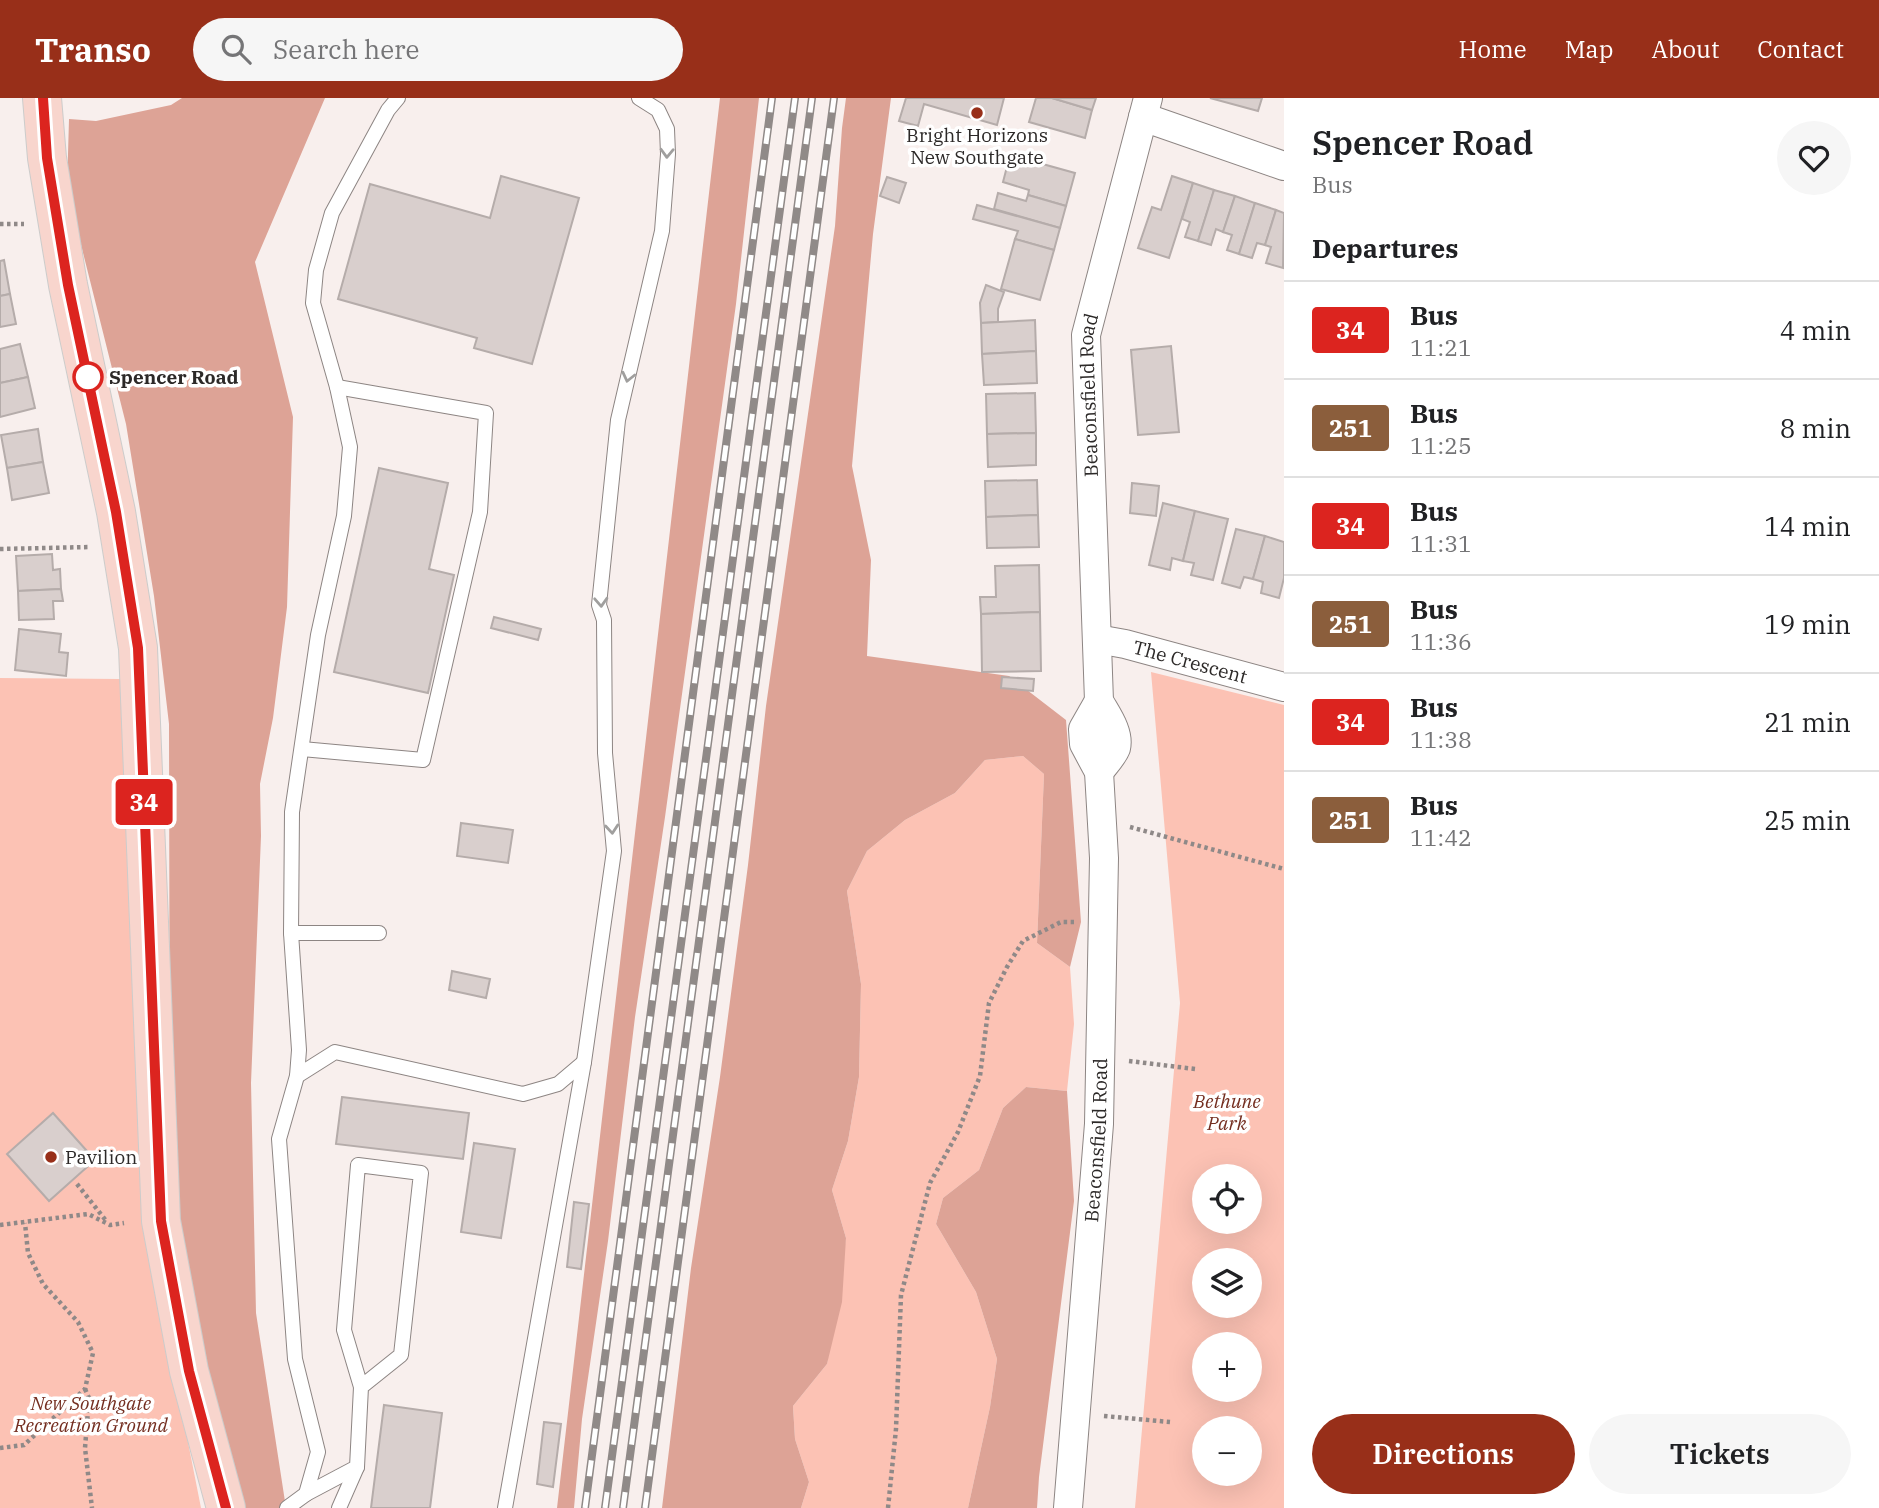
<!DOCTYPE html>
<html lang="en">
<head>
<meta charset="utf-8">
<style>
	body { margin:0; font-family:"IBM Plex Serif",serif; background:#f6f6f6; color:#202124; height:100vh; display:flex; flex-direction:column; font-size:26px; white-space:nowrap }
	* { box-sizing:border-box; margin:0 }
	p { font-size:23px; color:#757577 }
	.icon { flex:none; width:38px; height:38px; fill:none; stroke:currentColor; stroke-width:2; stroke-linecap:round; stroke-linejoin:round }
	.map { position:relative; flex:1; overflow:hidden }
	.side { display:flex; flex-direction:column; background:#fff; width:595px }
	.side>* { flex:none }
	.badge { padding:0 14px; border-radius:5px; font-size:24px; line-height:46px }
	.fabs { position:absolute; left:1192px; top:1066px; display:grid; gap:14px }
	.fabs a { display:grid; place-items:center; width:70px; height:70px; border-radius:50%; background:#fff; box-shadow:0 7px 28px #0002; font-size:35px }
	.map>.badge { position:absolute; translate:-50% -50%; box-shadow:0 0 0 4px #fff }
	h2 { padding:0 28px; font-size:26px; line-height:63px }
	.round { display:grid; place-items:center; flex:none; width:74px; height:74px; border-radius:37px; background:#f6f6f6 }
	.overview { display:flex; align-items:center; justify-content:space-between; height:119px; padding:0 28px }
	h1 { font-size:33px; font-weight:600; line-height:52px }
	.action { display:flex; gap:14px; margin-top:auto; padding:14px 28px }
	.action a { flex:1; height:80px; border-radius:42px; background:#982f19; color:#fff; font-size:28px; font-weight:600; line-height:80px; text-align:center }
	.action a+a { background:#f6f6f6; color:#202124 }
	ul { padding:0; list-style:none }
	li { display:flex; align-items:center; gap:21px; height:98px; padding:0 28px; border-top:2px solid #e0e0e0 }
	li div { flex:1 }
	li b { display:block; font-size:26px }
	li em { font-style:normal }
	li .badge { min-width:77px; font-weight:700; text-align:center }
	header { display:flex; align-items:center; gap:42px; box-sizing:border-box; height:98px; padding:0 35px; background:#982f19; color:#fff }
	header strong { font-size:33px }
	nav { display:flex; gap:38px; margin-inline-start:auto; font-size:24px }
	.search { width:490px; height:63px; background:#f6f6f6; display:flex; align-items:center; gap:18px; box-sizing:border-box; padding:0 24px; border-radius:38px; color:#757577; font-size:26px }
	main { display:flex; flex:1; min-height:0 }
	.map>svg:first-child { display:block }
	.green { fill:#fcc2b4; fill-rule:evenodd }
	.forest { fill:#dda396 }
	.building { fill:#d9cfcd; stroke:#b5acaa; stroke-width:2 }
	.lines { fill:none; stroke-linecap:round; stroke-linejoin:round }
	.service-casing { stroke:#8d8583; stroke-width:16 }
	.minor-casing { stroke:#8d8583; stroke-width:30 }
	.primary-casing { stroke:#cccccb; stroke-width:40 }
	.path { stroke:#8f8988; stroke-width:4.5; stroke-dasharray:3.5 3.5; stroke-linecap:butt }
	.service { stroke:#fff; stroke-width:14 }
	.minor { stroke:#fff; stroke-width:28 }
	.primary { stroke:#f8d5cd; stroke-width:38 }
	.rail-casing { stroke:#908a88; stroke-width:8 }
	.rail { stroke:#fff; stroke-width:5; stroke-dasharray:16; stroke-linecap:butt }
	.oneway { stroke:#a09f9e }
	.line-casing { stroke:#fff; stroke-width:16 }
	.line { stroke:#dc241f; stroke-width:10 }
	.poi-dot { fill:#982f19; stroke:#fff; stroke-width:2.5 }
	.stop-dot { fill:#fff; stroke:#dc241f; stroke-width:3.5 }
	.labels { text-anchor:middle; stroke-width:7; stroke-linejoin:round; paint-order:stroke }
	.poi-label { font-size:19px; fill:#2c2928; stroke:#fff }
	.stop-label { font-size:19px; font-weight:bold; fill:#2c2928; stroke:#fff; text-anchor:start }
	.street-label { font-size:19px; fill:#2c2928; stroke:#fff }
	.park-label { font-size:19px; font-style:italic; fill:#742e20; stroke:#fff }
</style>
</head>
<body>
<header>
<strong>Transo</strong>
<div class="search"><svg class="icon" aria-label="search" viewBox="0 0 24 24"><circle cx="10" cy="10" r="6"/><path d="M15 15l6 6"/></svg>Search here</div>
<nav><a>Home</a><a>Map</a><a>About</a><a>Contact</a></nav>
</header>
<main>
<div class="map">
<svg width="1284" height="1410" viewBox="0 0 1284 1410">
	<rect width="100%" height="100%" fill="#f8efed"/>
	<g class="green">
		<path d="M1151,574l133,33v803h-149l45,-505zM1250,1078v46h-46v-46zM1250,1162v46h-46v-46zM1204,1246h46v46h-46zM1204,1330h46v46h-46z"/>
		<path d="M0,580l120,1 27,543 6,43 48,243h-201z"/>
		<path d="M1023,658l21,18 -7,169 33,24 4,57 -7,67 -41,-4 -23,21 -24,62 -36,28 -7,26 40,68 21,67 -7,48 -22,101h-167l8,-26 -14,-43 -2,-33 34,-42 19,-126 -14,-48 16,-49 11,-64 2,-93 -14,-93 20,-40 38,-31 50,-27 30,-33z"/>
	</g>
	<g class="forest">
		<path d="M182,0h143l-70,164 38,155 -6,190 -14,111 -13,66 1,52 -10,247 5,230 30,195h-51l-65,-320 -1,-464 -15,-128 -28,-172 -59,-235 2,-70 27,2 75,-16z"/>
		<path d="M720,0h39l-23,206 -71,513 -30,200 -27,224 -26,178 -8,89h-17z"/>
		<path d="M846,0h45l-18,136 -21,232 19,94 -4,96 142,20 57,44 15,202 -11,45 -33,-24 7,-169 -21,-18 -38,4 -30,33 -50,27 -38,31 -20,40 14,93 -2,93 -11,64 -16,49 14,48 -4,64 -15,62 -34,42 2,33 14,43 -8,26h-139l29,-240 29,-191 28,-212 18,-159 69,-480 7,-98z"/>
		<path d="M1026,989l41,4 7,110 -35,276 -2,31h-69l22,-101 7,-48 -21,-67 -40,-68 7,-26 36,-28 24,-62z"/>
	</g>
	<g class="building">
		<path d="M906,0h98l-7,27 -73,-21 -6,22 -19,-5z"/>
		<path d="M1036,0h16l40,12 -7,28 -56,-16z"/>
		<path d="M1052,0h44l-4,12z"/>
		<path d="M1210,0h52l-4,13z"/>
		<path d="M1010,57l65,18 -9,33 -38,-11 1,-5 -26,-8z"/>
		<path d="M501,78l78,22 -47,166 -58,-16 3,-10 -139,-39 32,-115 120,34z"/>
		<path d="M1172,78l21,7 -24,75 -31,-10 14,-41 9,3z"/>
		<path d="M887,79l19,6 -7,20 -19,-7z"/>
		<path d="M1193,85l21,7 -16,51 -13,-4 5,-15 -8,-3z"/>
		<path d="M1214,92l21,6 -12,36 -7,-3 -5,16 -13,-4z"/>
		<path d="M998,95l28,8 2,-6 38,11 -6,22 -66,-19z"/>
		<path d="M1235,98l20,7 -16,51 -12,-4 5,-15 -9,-3z"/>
		<path d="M1255,105l21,7 -11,35 -8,-2 -5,15 -13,-4z"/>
		<path d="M977,107l83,23 -6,22 -39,-11 3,-8 -45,-12z"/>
		<path d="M1276,112l8,3 -1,55 -17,-5 5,-16 -6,-2z"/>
		<path d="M1015,141l39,11 -14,50 -39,-11z"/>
		<path d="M4,162l6,34 -10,2v-35z"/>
		<path d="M986,187l18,7 -6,17v13l-17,1 -1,-20z"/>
		<path d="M10,196l6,30 -16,3v-31z"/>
		<path d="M1035,222l1,31 -54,3 -1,-31z"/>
		<path d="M20,246l8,33 -28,6v-34z"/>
		<path d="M1171,248l8,86 -41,3 -7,-85z"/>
		<path d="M1036,253l1,32 -53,2 -2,-31z"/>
		<path d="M28,279l7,31 -35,9v-34z"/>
		<path d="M1035,295l1,40 -49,1 -1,-40z"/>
		<path d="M38,331l5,33 -36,6 -6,-33z"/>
		<path d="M1036,335v32l-48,2 -1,-33z"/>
		<path d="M43,364l6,31 -37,7 -5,-32z"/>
		<path d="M379,370l69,15 -19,86 25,6 -26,118 -94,-21z"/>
		<path d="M1037,382l1,35 -52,2 -1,-36z"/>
		<path d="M1132,385l27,3 -3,30 -26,-3z"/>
		<path d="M1163,405l32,8 -12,50 -11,-3 -2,12 -21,-5z"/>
		<path d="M1195,413l33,8 -15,61 -22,-5 3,-12 -11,-2z"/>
		<path d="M1038,417l1,32 -52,1 -1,-31z"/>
		<path d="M1236,431l29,7 -12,43 -9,-2 -4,11 -18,-5z"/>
		<path d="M1265,438l19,6v36l-5,20 -18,-5 2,-11 -10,-3z"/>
		<path d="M52,456l1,16 7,-1 1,20 -43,2 -2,-35z"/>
		<path d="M1039,467l1,47 -59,2 -1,-17h16l-1,-31z"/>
		<path d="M61,491l2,12h-10l1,18 -35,1 -1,-29z"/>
		<path d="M1040,514l1,59 -59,1 -1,-58z"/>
		<path d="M494,519l47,12 -3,11 -47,-12z"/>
		<path d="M19,531l42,5 -2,18 9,1 -2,23 -51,-6z"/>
		<path d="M1002,579l32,2 -1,12 -32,-3z"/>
		<path d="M461,725l52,7 -5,33 -51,-7z"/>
		<path d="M452,873l38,8 -4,19 -37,-8z"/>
		<path d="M342,999l127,16 -6,46 -127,-15z"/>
		<path d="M53,1015l42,47 -46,41 -42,-47z"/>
		<path d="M474,1045l41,6 -14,89 -40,-6z"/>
		<path d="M574,1104l15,2 -8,65 -14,-2z"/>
		<path d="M384,1307l58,8 -12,95h-59z"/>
		<path d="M544,1324l17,2 -8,63 -16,-3z"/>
	</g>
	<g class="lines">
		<defs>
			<g id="service">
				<path d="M1099,614v50"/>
				<path d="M302,651l121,11 57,-248 6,-99 -149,-26"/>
				<path d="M291,835l1,-121 26,-177 26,-119 6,-69 -13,-60 -24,-84 3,-33 16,-57 56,-103 10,-12"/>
				<path d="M297,978l38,-24 188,42 35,-10 26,-22"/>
				<path d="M306,1396l51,-27 4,-80 40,-32 20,-182 -63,-8 -14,165 17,57"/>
				<path d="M287,1410l19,-14 12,-42 -23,-93 -16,-220 18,-63 2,-26 -8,-117h88"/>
				<path d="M339,1410l18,-41"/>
				<path d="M505,1410l79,-446 30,-211 -9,-98 -1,-133 -5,-15 19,-185 44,-189 6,-77 -1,-25 -9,-19 -19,-12"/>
			</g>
			<g id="minor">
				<path d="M1143,19l141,49"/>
				<path id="s1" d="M1097,541l28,5 159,43"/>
				<path id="s2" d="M1099,674c5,-7 14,-16 17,-24 4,-16 -10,-34 -17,-47l-13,-366 62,-237"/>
				<path id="s3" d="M1068,1410l31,-384 5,-266 -5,-86 -15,-28 -1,-15 16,-28"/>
			</g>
			<path id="primary" d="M42,0l5,60 21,127 48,227 22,136 23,573 28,150 37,137"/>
		</defs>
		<use href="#service" class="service-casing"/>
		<use href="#minor" class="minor-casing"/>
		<use href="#primary" class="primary-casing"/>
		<g class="path">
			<path d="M0,126h24"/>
			<path d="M0,451l90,-2"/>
			<path d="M1130,729l154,42"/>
			<path d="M1129,963l66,8"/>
			<path d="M77,1086l30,38"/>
			<path d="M0,1127l88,-11 22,11 14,-2"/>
			<path d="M85,1291l4,9 -4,50 7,60"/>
			<path d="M1104,1318l66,6"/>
			<path d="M0,1350l24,-3 61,-56 8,-36 -15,-31 -35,-38 -15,-31 -3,-30"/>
			<path d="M888,1410l8,-79 5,-134 29,-112 28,-51 22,-56 9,-73 18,-36 16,-26 38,-19h13"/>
		</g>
		<use href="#service" class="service"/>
		<use href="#minor" class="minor"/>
		<use href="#primary" class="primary"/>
		<defs>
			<g id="rail">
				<path d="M585,1410l187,-1410"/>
				<path d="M605,1410l190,-1410"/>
				<path d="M623,1410l189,-1410"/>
				<path d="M645,1410l189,-1410"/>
			</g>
		</defs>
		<use href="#rail" class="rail-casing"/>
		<use href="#rail" class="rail"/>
	</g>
	<defs><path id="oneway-chevron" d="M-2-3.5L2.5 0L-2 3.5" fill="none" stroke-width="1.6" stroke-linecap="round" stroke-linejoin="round" transform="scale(1.75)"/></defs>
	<g class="oneway">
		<use href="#oneway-chevron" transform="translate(667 55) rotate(92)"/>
		<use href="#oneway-chevron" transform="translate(628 279) rotate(103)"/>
		<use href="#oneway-chevron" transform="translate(601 504) rotate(87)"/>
		<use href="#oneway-chevron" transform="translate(612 731) rotate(85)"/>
	</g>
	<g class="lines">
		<defs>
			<path id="line" d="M43,0l4,60 21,127 48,227 22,136 23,573 28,150 37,137"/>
		</defs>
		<use href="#line" class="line-casing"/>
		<use href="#line" class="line"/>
	</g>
	<g class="poi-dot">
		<circle cx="977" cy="15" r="7"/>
		<circle cx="51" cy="1059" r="7"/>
	</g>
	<circle class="stop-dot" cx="88" cy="279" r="14"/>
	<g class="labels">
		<g class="poi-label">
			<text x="977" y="44">Bright Horizons<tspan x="977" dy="22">New Southgate</tspan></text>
			<text x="65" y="1066" text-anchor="start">Pavilion</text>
		</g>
		<g class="stop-label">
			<text x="109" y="286">Spencer Road</text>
		</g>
		<g class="street-label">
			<text dy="7" stroke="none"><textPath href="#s2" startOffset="387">Beaconsfield Road</textPath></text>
			<text dy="7" stroke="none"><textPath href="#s1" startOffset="96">The Crescent</textPath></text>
			<text dy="7" stroke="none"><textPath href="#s3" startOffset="369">Beaconsfield Road</textPath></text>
		</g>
		<g class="park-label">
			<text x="1227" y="1010">Bethune<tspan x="1227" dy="22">Park</tspan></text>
			<text x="91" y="1312">New Southgate<tspan x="91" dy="22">Recreation Ground</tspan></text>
		</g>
	</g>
</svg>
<div class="fabs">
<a><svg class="icon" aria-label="locate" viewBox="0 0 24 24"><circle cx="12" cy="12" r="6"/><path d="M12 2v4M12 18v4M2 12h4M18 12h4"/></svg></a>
<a><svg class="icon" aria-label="layers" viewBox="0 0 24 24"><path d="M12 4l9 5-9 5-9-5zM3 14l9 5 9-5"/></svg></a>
<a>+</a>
<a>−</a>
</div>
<b class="badge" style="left:144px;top:704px;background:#dc241f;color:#fff">34</b>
</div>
<section class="side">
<div class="overview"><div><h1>Spencer Road</h1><p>Bus</p></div><a class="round"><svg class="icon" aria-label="heart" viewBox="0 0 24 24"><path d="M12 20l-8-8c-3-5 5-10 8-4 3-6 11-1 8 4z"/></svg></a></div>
<h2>Departures</h2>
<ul>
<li><span class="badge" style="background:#dc241f;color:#fff">34</span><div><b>Bus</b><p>11:21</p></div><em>4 min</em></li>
<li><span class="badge" style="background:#8b5e3c;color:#fff">251</span><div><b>Bus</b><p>11:25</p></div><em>8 min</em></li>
<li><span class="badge" style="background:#dc241f;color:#fff">34</span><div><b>Bus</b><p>11:31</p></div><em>14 min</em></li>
<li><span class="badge" style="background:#8b5e3c;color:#fff">251</span><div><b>Bus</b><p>11:36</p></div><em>19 min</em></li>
<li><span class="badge" style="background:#dc241f;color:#fff">34</span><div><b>Bus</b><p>11:38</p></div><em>21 min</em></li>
<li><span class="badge" style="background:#8b5e3c;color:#fff">251</span><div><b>Bus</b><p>11:42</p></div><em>25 min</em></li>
</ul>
<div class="action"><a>Directions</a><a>Tickets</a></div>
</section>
</main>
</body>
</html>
